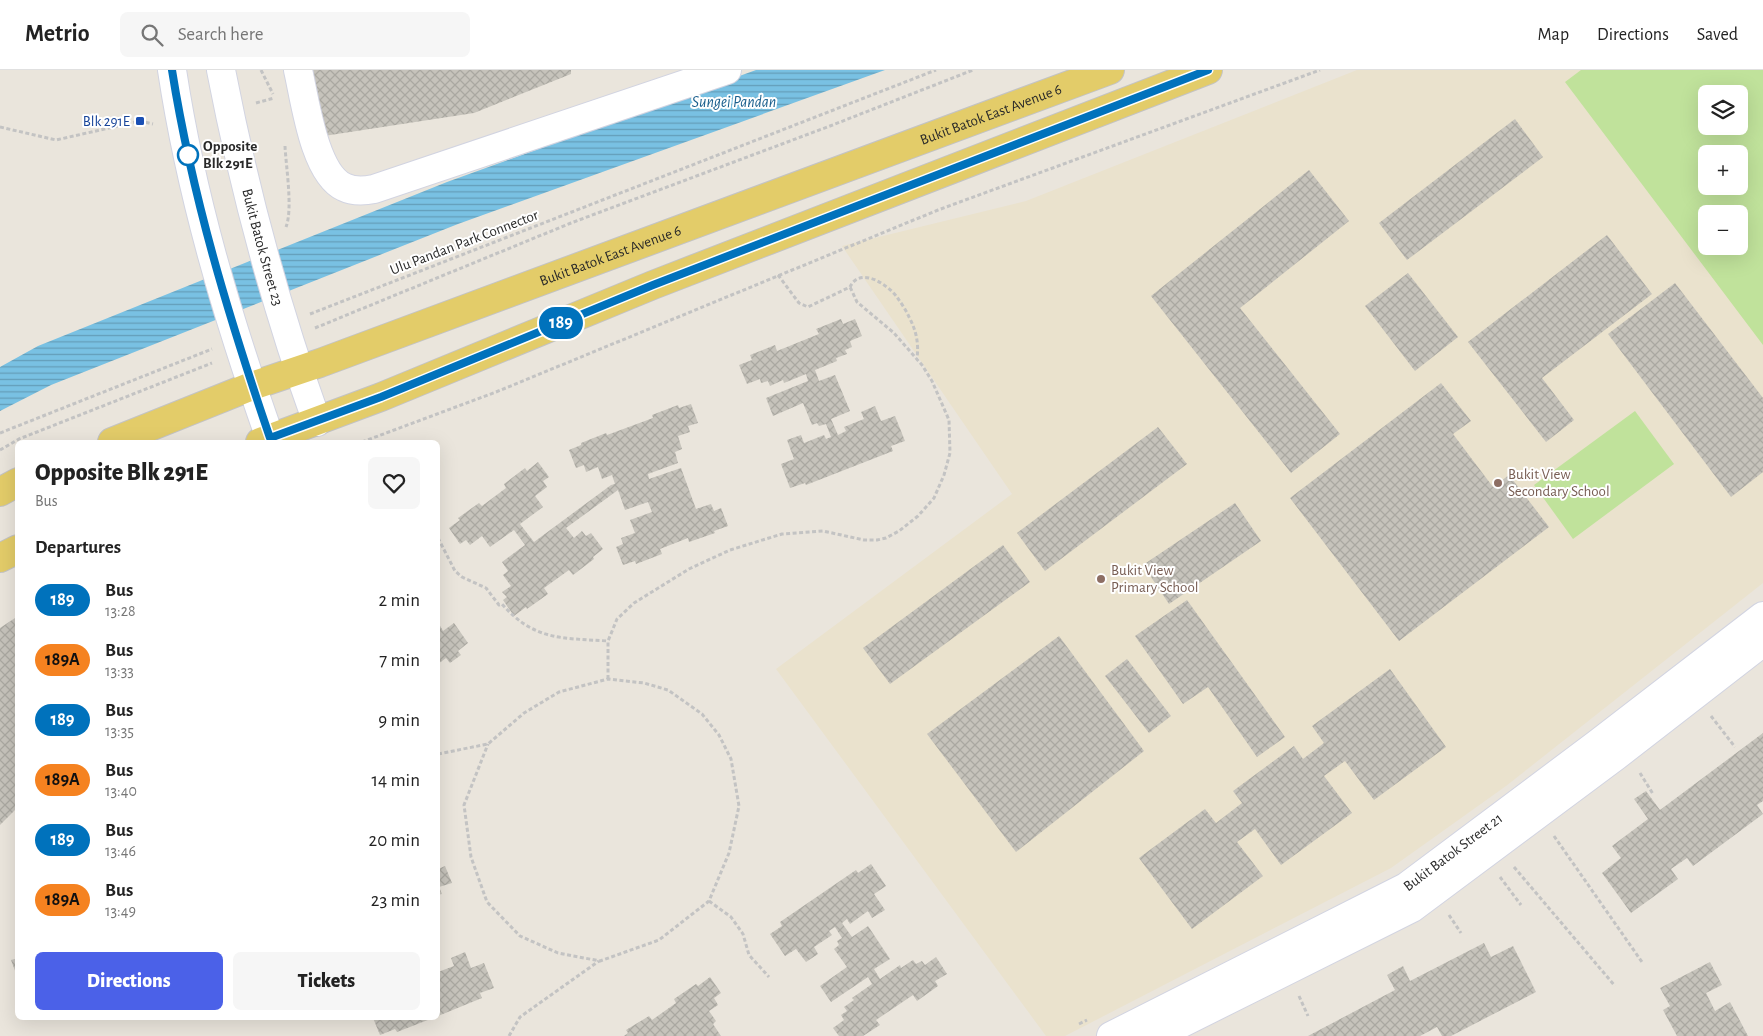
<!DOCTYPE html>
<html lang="en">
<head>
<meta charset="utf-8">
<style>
	body { margin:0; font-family:"Alegreya Sans",sans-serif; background:#f6f6f6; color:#222; height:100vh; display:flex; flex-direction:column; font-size:19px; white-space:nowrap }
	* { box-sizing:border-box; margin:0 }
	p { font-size:16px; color:#767676 }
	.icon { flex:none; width:28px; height:28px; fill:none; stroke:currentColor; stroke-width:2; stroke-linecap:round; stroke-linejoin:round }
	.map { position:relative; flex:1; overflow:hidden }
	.drawer { position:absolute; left:15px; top:370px; width:425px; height:580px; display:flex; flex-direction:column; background:#fff; border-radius:8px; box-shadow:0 5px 20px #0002 }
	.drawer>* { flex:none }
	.badge { padding:0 10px; border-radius:16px; font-size:18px; line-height:32px }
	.tools { position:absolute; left:1698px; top:15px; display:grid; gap:10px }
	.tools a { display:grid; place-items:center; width:50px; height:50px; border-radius:8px; background:#fff; box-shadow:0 5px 20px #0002; font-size:25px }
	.map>.badge { position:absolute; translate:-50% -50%; box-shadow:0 0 0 2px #fff }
	h2 { padding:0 20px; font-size:19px; line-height:45px }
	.round { display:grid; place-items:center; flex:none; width:52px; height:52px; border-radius:8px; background:#f6f6f6 }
	.headline { display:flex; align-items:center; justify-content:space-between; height:85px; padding:0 20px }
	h1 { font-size:24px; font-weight:800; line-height:38px }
	.cta { display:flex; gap:10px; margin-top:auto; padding:10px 20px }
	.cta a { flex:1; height:58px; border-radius:8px; background:#4b61e8; color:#fff; font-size:20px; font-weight:800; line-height:58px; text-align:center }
	.cta a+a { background:#f6f6f6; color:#222 }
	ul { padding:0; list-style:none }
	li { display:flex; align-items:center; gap:15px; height:60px; padding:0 20px }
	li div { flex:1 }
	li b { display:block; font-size:19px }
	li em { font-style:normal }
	li .badge { min-width:55px; font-weight:700; text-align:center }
	header { display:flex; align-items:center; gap:30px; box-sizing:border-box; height:70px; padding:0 25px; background:#fff; border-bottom:1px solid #e0e0e0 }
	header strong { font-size:24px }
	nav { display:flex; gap:28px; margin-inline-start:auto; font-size:18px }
	.search { width:350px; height:45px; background:#f6f6f6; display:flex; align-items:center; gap:12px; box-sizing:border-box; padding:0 18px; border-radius:8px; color:#767676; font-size:19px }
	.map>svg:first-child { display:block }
	.education { fill:#eae2cd; fill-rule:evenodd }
	.pitch { fill:#c0e29b; fill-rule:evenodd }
	.water { fill:url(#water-rules) }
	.building { fill:url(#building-cross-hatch) }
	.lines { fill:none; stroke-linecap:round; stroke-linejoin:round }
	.minor-casing { stroke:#d2d4e1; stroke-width:30 }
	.major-casing { stroke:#c3c3c3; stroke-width:30 }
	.path { stroke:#c3c3c3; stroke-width:3; stroke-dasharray:4 2.5; stroke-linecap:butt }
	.minor { stroke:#fff; stroke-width:28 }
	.major { stroke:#e3cc69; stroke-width:28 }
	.line-casing { stroke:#fff; stroke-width:11 }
	.line { stroke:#0072bc; stroke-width:8 }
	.transit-dot { fill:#1a4fb4; stroke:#fff; stroke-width:2 }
	.stop-dot { fill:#fff; stroke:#0072bc; stroke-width:2.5 }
	.education-dot { fill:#8d6e63; stroke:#fff; stroke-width:2 }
	.labels { text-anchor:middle; stroke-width:4; stroke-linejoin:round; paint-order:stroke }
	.street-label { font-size:15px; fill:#292929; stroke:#fff }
	.transit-label { font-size:15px; fill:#164399; stroke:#fff; text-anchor:end }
	.stop-label { font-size:15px; font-weight:bold; fill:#292929; stroke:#fff; text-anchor:start }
	.education-label { font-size:15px; fill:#785e54; stroke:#fff; text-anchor:start }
	.water-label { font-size:16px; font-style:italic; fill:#1a5f8d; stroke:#fff }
</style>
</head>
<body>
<header>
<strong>Metrio</strong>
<div class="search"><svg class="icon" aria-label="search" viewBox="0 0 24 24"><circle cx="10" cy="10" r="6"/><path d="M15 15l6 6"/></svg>Search here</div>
<nav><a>Map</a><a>Directions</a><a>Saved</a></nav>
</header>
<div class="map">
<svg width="1763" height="966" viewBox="0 0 1763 966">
	<defs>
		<pattern id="water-rules" width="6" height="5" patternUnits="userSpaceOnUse" patternTransform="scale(1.25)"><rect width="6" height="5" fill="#79c1e3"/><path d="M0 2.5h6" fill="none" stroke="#639db8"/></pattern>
		<pattern id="building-cross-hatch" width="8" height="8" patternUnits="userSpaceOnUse" patternTransform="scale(1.25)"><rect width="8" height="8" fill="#c6c3bb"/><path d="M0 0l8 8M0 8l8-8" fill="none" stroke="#aaa8a1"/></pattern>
	</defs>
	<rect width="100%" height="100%" fill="#eae5dc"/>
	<path class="education" d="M1357,0h406v513l-257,203 -115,82 -326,168h-19l-270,-367 236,-175 -170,-248 184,-45zM1706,24h33v32h-33zM1706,84h33v32h-33zM1706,144h33v32h-33z"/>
	<g class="pitch">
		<path d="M1581,0h182v275l-198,-263zM1706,24h33v32h-33zM1706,84h33v32h-33zM1706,144h33v32h-33z"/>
		<path d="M1635,341l39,53 -101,75 -39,-54z"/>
	</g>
	<path class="water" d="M756,0h129l-427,154 -407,161 -51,26v-44l38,-21 409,-164z"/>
	<g class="building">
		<path d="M311,0h260v4l-97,39 -150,23z"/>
		<path d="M1515,49l28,38 -136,103 -28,-37z"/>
		<path d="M1309,100l40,51 -109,87 100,126 -49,39 -140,-177z"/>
		<path d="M1607,165l45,59 -110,84 32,42 -28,22 -78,-100z"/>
		<path d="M1408,203l50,64 -43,34 -50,-65z"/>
		<path d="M1675,213l88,115v74l-32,25 -123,-163z"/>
		<path d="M841,249l2,5 12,-5 7,17 -12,5 2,6 -7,3 2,4 -11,4 1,3 -22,9 4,11 16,-6 15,36 -19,8 7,16 8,-4 -2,-4 20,-8 -3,-7 14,-6 6,15 14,-5 10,25 -14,5 2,5 -87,34 -1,-2 -15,5 -9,-24 13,-5 -7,-19 14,-5 3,8 20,-8 2,4 5,-2 -5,-13 -7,2 -2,-3 -5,2 -9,-22 -30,13 -7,-18 42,-17 -2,-7 -22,9 -1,-3 -13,6 -2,-5 -7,2 -1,-4 -13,5 -8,-19 13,-5 -2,-5 25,-10 2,6 42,-17 -3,-5z"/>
		<path d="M1441,313l30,38 -18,13 40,53 16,-12 40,52 -150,114 -109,-143z"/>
		<path d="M691,334l7,19 -10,3 2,6 -12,4 4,13 -7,3 3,11 -30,11 1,5 32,-11 15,41 15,-5 3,7 7,-3 7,18 -14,5 1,2 -26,9 -1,-4 -28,11 2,5 -26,10 -1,-3 -12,4 -7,-18 7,-3 -2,-6 14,-5 -5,-13 22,-8 -4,-10 -23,8 -7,-20 -52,38 8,10 8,-7 4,5 5,-3 12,16 -10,8 1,2 -21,16 -4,-5 -25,18 4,6 -21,15 -1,-2 -12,9 -11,-16 4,-3 -5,-5 9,-6 -8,-11 5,-4 -6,-9 23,-17 -11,-15 -24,17 -8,-11 -12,9 -4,-5 -6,4 -11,-16 11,-8 -2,-2 21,-15 3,3 24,-18 -2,-4 21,-16 2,3 11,-9 11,15 -6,4 4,6 -12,9 8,11 -23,17 14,18 77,-57 4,-1 -3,-9 -10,4 -4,-12 -12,5 -2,-7 -8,3 -7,-18 12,-5v-2l25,-10 1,2 46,-17 -1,-3 26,-10 1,3z"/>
		<path d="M1158,357l29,37 -142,107 -28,-38z"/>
		<path d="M1235,433l26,38 -92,63 -26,-39z"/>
		<path d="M1003,475l27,37 -140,102 -27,-36z"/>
		<path d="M1187,530l98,137 -28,20 -49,-70 -25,17 -48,-68z"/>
		<path d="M18,546v191l-18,18v-197z"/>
		<path d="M438,552l5,9 11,-8 14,20 -10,8 3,4 -11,8 -4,-5 -8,6z"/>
		<path d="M1059,566l85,115 -128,101 -89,-118z"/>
		<path d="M1127,589l44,57 -22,17 -44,-57z"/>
		<path d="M1390,599l56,78 -72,53 -29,-39 -21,15 28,37 -71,52 -26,-36 -18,13 26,34 -71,53 -53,-71 66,-49 11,14 26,-20 -9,-12 61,-45 9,13 21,-16 -12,-17z"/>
		<path d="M1763,663v68l-6,4 6,9 -70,52 -6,-8 -16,11 7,10 -47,34 -29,-40 19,-15 -9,-12 36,-27 -14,-20 12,-8 14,19z"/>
		<path d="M871,794l15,22 -12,8 11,16 -13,8 -4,-7 -18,13 -3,-5 -5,4 10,14 16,-11 22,33 -16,10 6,10 20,-14 1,3 12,-8 3,4 6,-3 3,4 11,-8 11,17 -12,7 3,5 -21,15 -4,-6 -37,25 4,5 -17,11h-24l-6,-8 11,-8 -3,-5 6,-4 -3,-4 10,-7 -2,-2 20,-14 -4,-7 -37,25 -11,-16 27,-19 -13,-18 5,-4 -2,-4 5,-3 -7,-11 -6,4 3,4 -18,12 4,7 -12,8 -10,-13 -11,7 -15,-22 12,-8 -2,-4 76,-52 2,3z"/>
		<path d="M445,796l7,17 -13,4 3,7 -4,1v-26z"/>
		<path d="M1484,873l7,14 22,-11 23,46 -85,44h-9l-5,-9 -17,9h-112l87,-46 -8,-15 16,-9 7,15z"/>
		<path d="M465,882l6,16 13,-5 10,25 -14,5 2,5 -44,18v-44l16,-6 -3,-8z"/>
		<path d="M18,888v18h-1l-6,-16z"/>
		<path d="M1710,892l12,23 -16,8 9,18 15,-9 18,34h-71l-14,-26 7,-4 -10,-18z"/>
		<path d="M710,907l11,16 -7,5 4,7 -9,6 7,10 -3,3 8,12h-97l4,-3 -2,-3 23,-14 3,4 24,-17 -2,-4 22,-15 2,2z"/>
		<path d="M373,948h60l-36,14 -2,-3 -15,6z"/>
	</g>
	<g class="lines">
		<defs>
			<g id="minor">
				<path d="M172,0c19,126 56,249 98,368"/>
				<path id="s1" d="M221,0c23,119 55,238 96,352"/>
				<path d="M298,0c7,30 16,103 46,117 10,5 20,4 30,2l353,-119"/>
				<path id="s2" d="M1111,966l295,-149 191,-143 166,-128"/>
				<path d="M1156,966l256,-128 204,-152 147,-114"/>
			</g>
			<g id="major">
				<path id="s3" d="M112,372l140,-56 68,-23 790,-293"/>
				<path d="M260,372l121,-45 272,-112 555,-215"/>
				<path d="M0,422l18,-10"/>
				<path d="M0,488l18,-9"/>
			</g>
		</defs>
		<use href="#minor" class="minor-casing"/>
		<use href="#major" class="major-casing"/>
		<g class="path">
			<path d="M261,0l12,24"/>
			<path d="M256,33l18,-5"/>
			<path d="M0,57l56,13 84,-19 13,3"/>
			<path d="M285,76c1,21 8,63 1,81"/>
			<path d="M778,205l21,28 9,4 42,-20c10,-21 37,-3 47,10 4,6 9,13 12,20 7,13 10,26 8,41"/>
			<path d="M310,244l626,-244"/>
			<path d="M315,258l256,-105 259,-97 143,-56"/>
			<path d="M0,363l212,-84"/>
			<path d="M362,372l134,-50 442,-182 382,-140"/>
			<path d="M0,380l19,-11 193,-76"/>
			<path d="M438,468l17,33 7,6 24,11 13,17 3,-1c32,37 61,34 106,37"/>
			<path d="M608,609v-38l9,-22 17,-16 55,-34 41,-19 52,-16 41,-3 41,9h13l9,-2 13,-7 19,-15 16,-18 10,-23 6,-22 -1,-33 -17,-39 -10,-16 -28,-32 -37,-31 -7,-15"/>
			<path d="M1711,646l24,31"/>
			<path d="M438,684l50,-10 36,-31 35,-21 49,-13 36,4 24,7 34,24 17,21 12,24 8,47 -10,47 -20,48 -50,39 -59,21 -42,-8 -38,-17 -33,-34 -16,-45 -7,-52 24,-61"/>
			<path d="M1640,703l13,21"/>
			<path d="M1554,766l88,126"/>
			<path d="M1514,797l101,119"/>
			<path d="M1500,807l21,28"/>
			<path d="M709,831l22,16 12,17 6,21 20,22"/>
			<path d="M1449,845l12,18"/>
			<path d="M1299,926l9,20"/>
			<path d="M1079,954l8,-4"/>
			<path d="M509,966l11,-19 79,-56"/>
		</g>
		<use href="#minor" class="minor"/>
		<use href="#major" class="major"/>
	</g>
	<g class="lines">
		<defs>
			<path id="line" d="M172,0c20,126 57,248 98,368l111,-41 272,-112 555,-215"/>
		</defs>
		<use href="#line" class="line-casing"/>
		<use href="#line" class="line"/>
	</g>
	<rect class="transit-dot" x="135" y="46" width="10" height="10" rx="2.5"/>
	<circle class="stop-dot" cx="188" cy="85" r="10"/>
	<g class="education-dot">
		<circle cx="1498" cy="413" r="5"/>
		<circle cx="1101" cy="509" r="5"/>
	</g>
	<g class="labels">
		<g class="street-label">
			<text dy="5" stroke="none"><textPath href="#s3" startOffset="938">Bukit Batok East Avenue 6</textPath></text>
			<text transform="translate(464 172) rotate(-21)" y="5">Ulu Pandan Park Connector</text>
			<text dy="5" stroke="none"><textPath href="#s1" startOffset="182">Bukit Batok Street 23</textPath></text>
			<text dy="5" stroke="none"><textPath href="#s3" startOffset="532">Bukit Batok East Avenue 6</textPath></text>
			<text dy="5" stroke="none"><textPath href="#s2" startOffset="389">Bukit Batok Street 21</textPath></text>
		</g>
		<g class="transit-label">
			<text x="130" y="56">Blk 291E</text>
		</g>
		<g class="stop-label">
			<text x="203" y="81">Opposite<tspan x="203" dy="17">Blk 291E</tspan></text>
		</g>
		<g class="education-label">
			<text x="1508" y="409">Bukit View<tspan x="1508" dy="17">Secondary School</tspan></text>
			<text x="1111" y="505">Bukit View<tspan x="1111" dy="17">Primary School</tspan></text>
		</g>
		<g class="water-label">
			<text x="734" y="37">Sungei Pandan</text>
		</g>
	</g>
</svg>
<div class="tools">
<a><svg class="icon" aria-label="layers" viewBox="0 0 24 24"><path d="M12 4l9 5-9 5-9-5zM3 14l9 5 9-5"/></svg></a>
<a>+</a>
<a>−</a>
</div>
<b class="badge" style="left:561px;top:253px;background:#0072bc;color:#fff">189</b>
<section class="drawer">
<div class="headline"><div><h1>Opposite Blk 291E</h1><p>Bus</p></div><a class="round"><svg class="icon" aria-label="heart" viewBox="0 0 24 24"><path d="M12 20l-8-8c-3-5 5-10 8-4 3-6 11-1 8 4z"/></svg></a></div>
<h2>Departures</h2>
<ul>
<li><span class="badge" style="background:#0072bc;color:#fff">189</span><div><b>Bus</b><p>13:28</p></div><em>2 min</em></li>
<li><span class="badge" style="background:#f58220;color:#111">189A</span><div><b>Bus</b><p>13:33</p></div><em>7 min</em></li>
<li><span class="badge" style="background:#0072bc;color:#fff">189</span><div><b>Bus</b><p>13:35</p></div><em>9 min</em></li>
<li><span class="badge" style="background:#f58220;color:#111">189A</span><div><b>Bus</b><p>13:40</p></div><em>14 min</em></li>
<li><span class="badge" style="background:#0072bc;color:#fff">189</span><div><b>Bus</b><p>13:46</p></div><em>20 min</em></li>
<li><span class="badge" style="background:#f58220;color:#111">189A</span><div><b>Bus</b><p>13:49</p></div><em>23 min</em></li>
</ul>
<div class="cta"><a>Directions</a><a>Tickets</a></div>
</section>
</div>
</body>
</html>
